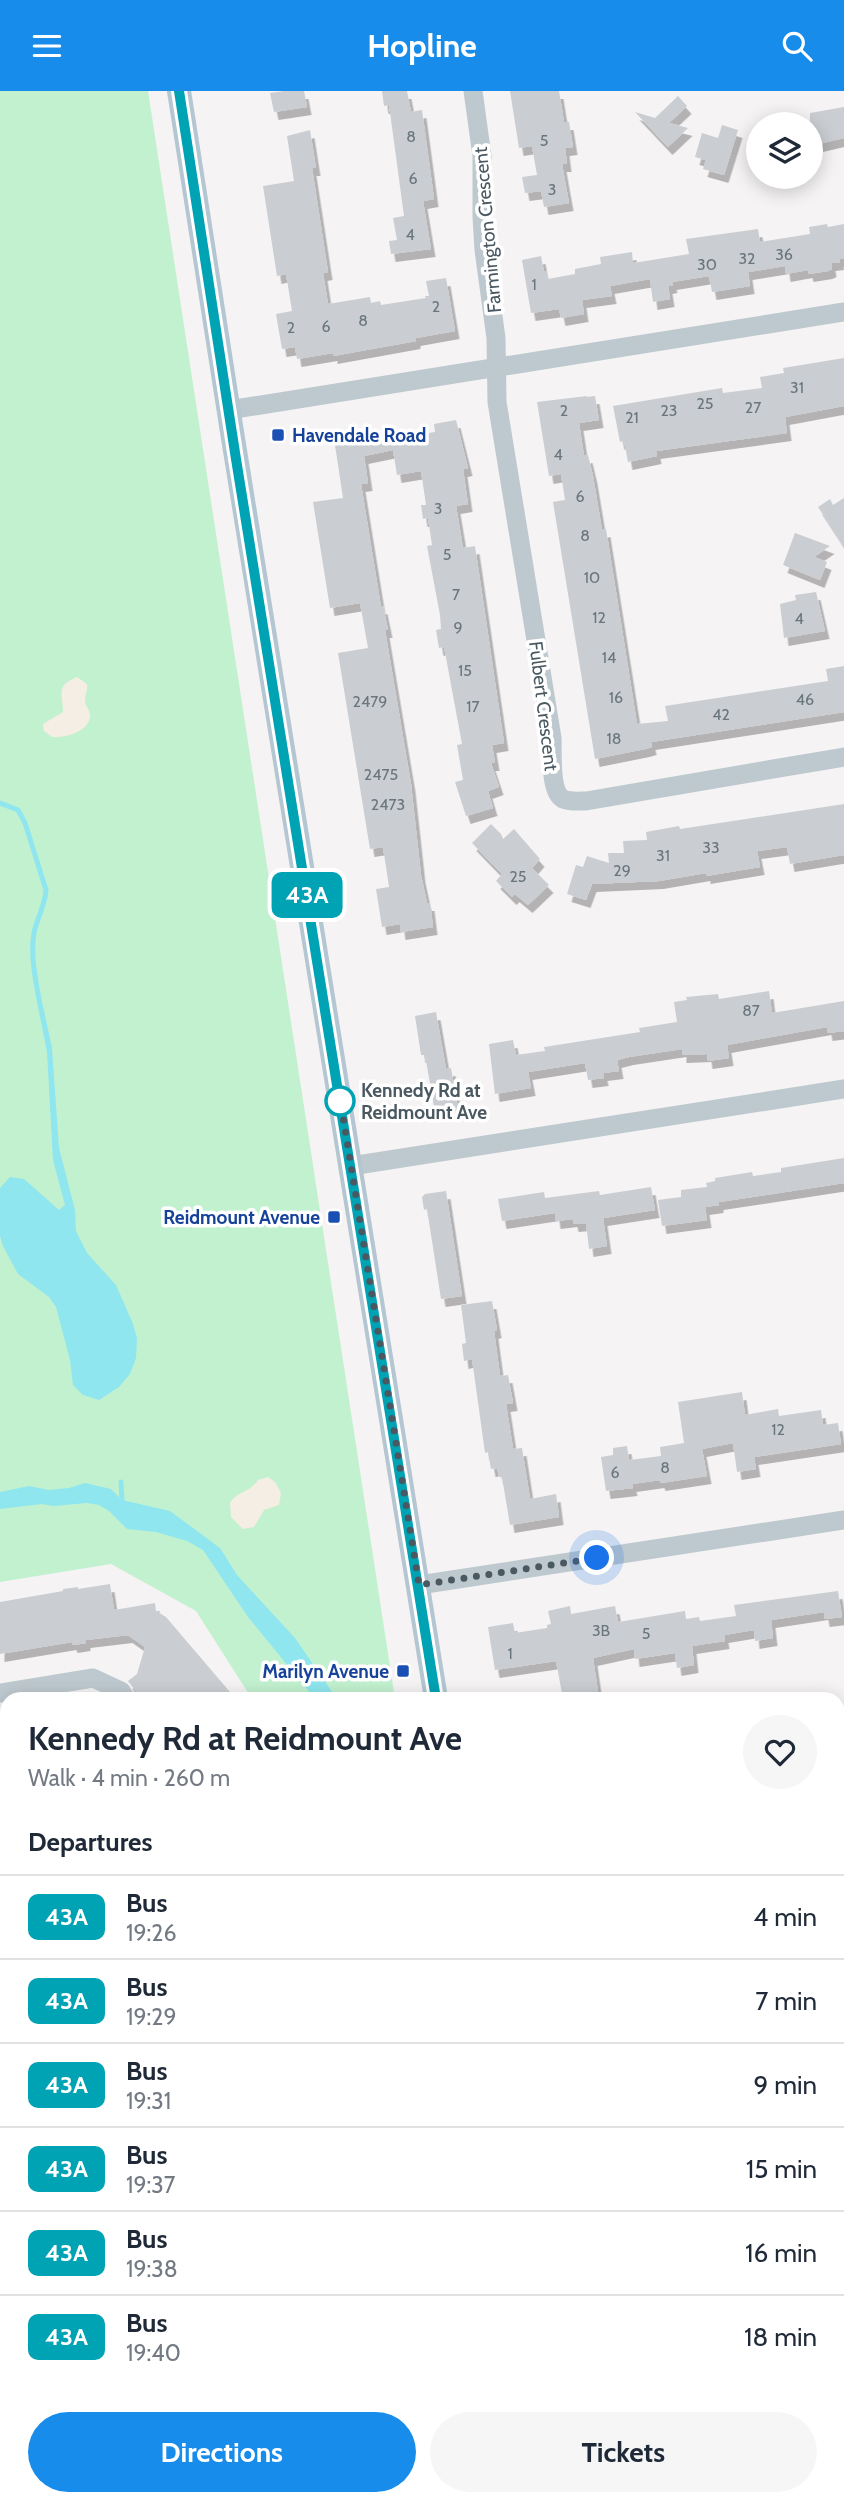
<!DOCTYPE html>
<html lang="en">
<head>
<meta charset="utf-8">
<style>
	body { margin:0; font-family:Cabin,sans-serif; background:#f6f6f7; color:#1f2937; height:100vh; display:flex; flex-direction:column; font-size:26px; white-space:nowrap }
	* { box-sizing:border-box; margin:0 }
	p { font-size:23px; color:#747a83 }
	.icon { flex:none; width:38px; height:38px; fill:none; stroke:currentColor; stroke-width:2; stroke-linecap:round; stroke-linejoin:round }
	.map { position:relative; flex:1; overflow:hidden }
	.details { position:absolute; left:0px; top:1601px; width:845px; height:814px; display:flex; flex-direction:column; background:#fff; border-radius:21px 21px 0 0; box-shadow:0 4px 18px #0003 }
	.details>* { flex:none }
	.badge { padding:0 14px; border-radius:10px; font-size:24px; line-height:46px }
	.controls { position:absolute; left:746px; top:21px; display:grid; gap:14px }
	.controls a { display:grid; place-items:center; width:77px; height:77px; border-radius:50%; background:#fff; box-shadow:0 4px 18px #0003; font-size:35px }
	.you { position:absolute; width:35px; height:35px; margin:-18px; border:5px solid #fff; border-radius:50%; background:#1a73e8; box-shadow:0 0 0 10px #1a73e833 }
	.map>.badge { position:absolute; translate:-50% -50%; box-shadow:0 0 0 4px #fff }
	h2 { padding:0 28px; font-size:26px; line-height:63px }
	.round { display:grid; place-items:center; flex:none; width:74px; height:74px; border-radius:37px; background:#f6f6f7 }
	.headline { display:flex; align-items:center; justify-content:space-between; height:119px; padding:0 28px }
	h1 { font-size:33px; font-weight:800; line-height:52px }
	.cta { display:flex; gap:14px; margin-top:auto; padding:14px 28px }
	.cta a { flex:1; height:80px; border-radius:42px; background:#188cea; color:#fff; font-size:28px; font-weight:800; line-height:80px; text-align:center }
	.cta a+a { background:#f6f6f7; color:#1f2937 }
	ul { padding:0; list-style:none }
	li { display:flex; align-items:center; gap:21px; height:84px; padding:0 28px; border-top:2px solid #e0e1e3 }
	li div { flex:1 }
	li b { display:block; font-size:26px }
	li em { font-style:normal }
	li .badge { min-width:77px; font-weight:700; text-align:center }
	header { display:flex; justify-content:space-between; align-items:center; height:91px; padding:0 28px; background:#188cea; color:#fff; font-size:32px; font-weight:800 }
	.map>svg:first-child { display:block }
	.commercial { fill:#ebe7e1 }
	.green { fill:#c2f1cf }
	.sand { fill:#f5eee5 }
	.water { fill:#8fe6ef }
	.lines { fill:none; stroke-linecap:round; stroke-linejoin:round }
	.stream { stroke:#8fe6ef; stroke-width:5 }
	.building { fill:#caced2; filter:url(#shadow) }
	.minor { stroke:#bec9cf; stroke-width:19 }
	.major { stroke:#b3c6d1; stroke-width:24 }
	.line-casing { stroke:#fff; stroke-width:16 }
	.line { stroke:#00a3b4; stroke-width:10 }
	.walk { stroke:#4a5961; stroke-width:7; stroke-dasharray:0 12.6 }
	.transit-dot { fill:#1a4fb4; stroke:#fff; stroke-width:2.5 }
	.stop-dot { fill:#fff; stroke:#00a3b4; stroke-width:3.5 }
	.labels { text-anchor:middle; stroke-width:7; stroke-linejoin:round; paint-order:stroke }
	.number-label { font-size:16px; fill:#6a767d }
	.street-label { font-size:19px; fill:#4a5961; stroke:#fff }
	.transit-label { font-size:19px; font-weight:bold; fill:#164399; stroke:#fff; text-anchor:end }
	.stop-label { font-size:19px; font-weight:bold; fill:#4a5961; stroke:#fff; text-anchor:start }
</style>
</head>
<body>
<header><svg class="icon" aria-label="menu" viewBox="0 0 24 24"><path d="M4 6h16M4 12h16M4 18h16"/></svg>Hopline<svg class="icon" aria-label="search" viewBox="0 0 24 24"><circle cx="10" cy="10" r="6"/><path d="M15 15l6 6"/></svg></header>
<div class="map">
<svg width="844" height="2414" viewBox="0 0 844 2414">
	<defs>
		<filter id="shadow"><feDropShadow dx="4.5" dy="8" stdDeviation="0" flood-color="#0004"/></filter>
	</defs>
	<rect width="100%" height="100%" fill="#f5f3f3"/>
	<g class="commercial">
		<path d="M7,2028v380h516l1,6h-524v-385z"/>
		<path d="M838,2258l6,8v148h-237l-1,-6h232z"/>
	</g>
	<path class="green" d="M0,0h148l247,1608h-143l-56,-88 -85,-47 -111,18z"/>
	<g class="sand">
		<path d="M77,586l10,7c1,6 -2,11 -2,17 0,6 6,9 5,16 -2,15 -25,21 -38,20l-8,-6 -1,-7 20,-12c0,-19 -8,-26 14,-35z"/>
		<path d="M268,1386l7,5 6,11 -2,12 -15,5 -10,17 -11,2 -12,-12 -1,-14c7,-12 20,-10 28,-23z"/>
	</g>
	<g class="water">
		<path d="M40,914l3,1 9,42 7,100 16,62 1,21 11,22 29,32 17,39 4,14 -1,20 -6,16 -11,13 -20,13 -16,-5 -10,-10 -3,-25 -14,-53 -7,-10 -31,-23 -15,-28 -3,-10v-48l10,-11 14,2 35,31 6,-5 -12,-45 -6,-108 -9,-45z"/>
		<path d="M85,1392l26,6 11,11 48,11 50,37 17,27 58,63 42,61h-22l-67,-82 -45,-67 -16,-9 -31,-9 -29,-3 -18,-18 -10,-6 -12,-2 -34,3 -11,-2 -42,5v-17l29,-6 20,4 20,-2z"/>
	</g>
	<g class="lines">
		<g class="stream">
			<path d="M0,712l18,7 7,13 21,67c-1,16 -9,28 -12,43 -4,23 2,49 6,72"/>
			<path d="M121,1391l1,18"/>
		</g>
	</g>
	<g class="building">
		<path d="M284,0h20l3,16 -33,5 -4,-19z"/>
		<path d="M382,0h25l4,21 11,-2 12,89 -11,2 8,48 -40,5 -2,-13 8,-1 -4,-22 11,-2 -15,-111 -5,1z"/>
		<path d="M510,0h49l5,31h5l4,25 -8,1 2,16h-5l7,39 -25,4 -3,-16 -16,2 -3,-16 15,-2 -5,-29 -13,2z"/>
		<path d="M678,5l9,10 -18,17 19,5 -20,19 -33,-35 20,6z"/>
		<path d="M844,16v31l-34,8v-33z"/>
		<path d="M722,34l16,5 -14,45 -21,-6 3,-9 -11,-3 7,-24 16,5z"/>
		<path d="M310,39l6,38h-4l16,104 -5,1 5,31 42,-7 1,6 9,-2 1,4 45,-7 -1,-2h4l-3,-15 20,-3 9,53 -39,7v3l-83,15v-3l-36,6 -2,-12 -13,2 -6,-35 16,-3 -6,-37 -9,2 -14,-90 31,-5 -7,-45z"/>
		<path d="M827,133l1,3 16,-3v34l-5,1 1,3 -9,1 1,6 -4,2 -19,3 -1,-4 -22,4 -1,-8 -37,6 2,14 -38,6 -3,-16 -37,6 1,3 -5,1 2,13 -17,3 -3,-23 -40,7 2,10 -30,4 2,14 -23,4 -2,-9 -28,4 -9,-53 19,-4 3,16 3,-1 1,8 27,-5v-5l26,-5 -1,-7 32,-5 1,11 56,-9 -3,-15 72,-10 2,13 50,-8 -1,-7z"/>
		<path d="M844,267v48l-59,11 2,16 -131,18 1,5 -29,6 -4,-21 -4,1 -7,-36 109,-18 1,5 39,-5 -2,-11 24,-4 -1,-5z"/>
		<path d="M587,305v1l8,-1 4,24 -20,3 5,33 4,-1 5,21 9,54 4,-1 31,195 31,-3 -3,-15 163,-25 -2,-12 18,-3v46l-193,30 1,5 -7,2 -50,10 -42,-257 12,-2 -4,-26 -12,2 -12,-74z"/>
		<path d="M456,329l12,48 -5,1 5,35 -12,2 7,42 12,-2 29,197 -12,2 3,18h-4l8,24 -11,4 5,17 -27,8 -11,-34 8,-2 -6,-35 5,-1 -18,-97 -5,1 -3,-18 5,-1 -1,-14 -13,-69 5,-1 -4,-27 -5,1 -2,-14h5l-5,-34 -24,4 -4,-25 -29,6 4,27 -7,1 20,123 2,-1 5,24h-3l26,154 10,91 6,28h3l3,24 -32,5 -1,-8 -18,3 -6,-38 13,-2 -6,-40 -13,2 -32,-196 30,-5 -8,-45 -30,5 -17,-106 30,-4 -10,-66 22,-4 1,9 47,-8 2,8 30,-5 -1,-8z"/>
		<path d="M844,407v49l-26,-40 12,-8 3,6z"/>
		<path d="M795,442l35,13 -16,11 13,5 -7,18 -37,-15z"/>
		<path d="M816,501l9,39 -41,7 -4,-34 16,-4 -1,-5z"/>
		<path d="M844,713v51l-54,9 -3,-17 -30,4 3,16 -54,9v-3l-47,8 -67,3 -6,16 -19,-6 9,-29 7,2 4,-11 22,7 -1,-10h16l-1,-12 24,-1 -1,-8 33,-6 1,3z"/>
		<path d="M491,733l10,10 2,5 11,-10 26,30 -8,9 17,17 -21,20 -13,-11 -3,3 -16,-16 6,-7 -30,-31z"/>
		<path d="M769,900l3,22 72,-12v30l-16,2 -1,-6 -100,18 2,13 -21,3 -1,-7 -25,1v-6l-53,8 -12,3 2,11 -16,2 1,5 -16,2 -3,-17 -57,9 3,16 -36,6 -6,-50 24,-4 3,15 29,-4 -1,-4 96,-15 -1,-4 38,-6 -3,-20 13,-2 -1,-3 32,-3 1,5z"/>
		<path d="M436,921l10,57 5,-1 7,40 -23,4 -10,-57h-4l-6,-39z"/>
		<path d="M844,1067v25l-125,19v3l-14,2 2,13 -45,6 -4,-26 23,-3v-7l26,-3 -1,-4 9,-2v-3l37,-6 1,4 28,-4v-4z"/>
		<path d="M651,1096l4,23 -52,8 4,28 -18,3 -3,-26 -12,1 -1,-5 -17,2 -1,-8 -53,8 -4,-22 46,-7 1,6 54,-7 1,4z"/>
		<path d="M446,1100l16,105 -21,3 -14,-90 -3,1 -2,-13 3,-3z"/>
		<path d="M492,1210l5,29 -3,1 6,45 8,-1 5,28 -7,1 7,45 9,-1 8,51 26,-5 3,23 -49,8 -8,-48h-3l-2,-9 -6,1 -3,-17 -3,1 -13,-94 -8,2 -2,-17 4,-1 -5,-38z"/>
		<path d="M742,1301l3,23 33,-6 1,7 42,-6 2,15 15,-2 3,21 -87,13 2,12 -19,3 -4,-29 -31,6 5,27 -46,7 -1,-3 -28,4 1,4 -27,3 -5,-34 12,-2v-7l14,-2 2,14 32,-4 -1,-9 24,-4 -6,-41z"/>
		<path d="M110,1493l4,26 41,-7 1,8 10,6 70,82h-94l-14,-18 9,-7 8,-27 -17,-12 -42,5v3l-13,2 -1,-3 -72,12v-52l63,-11v-2l15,-2v2z"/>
		<path d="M838,1500l4,26 -17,2 -1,-7 -53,8 2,18 -18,3 -1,-11 -30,5 1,6 -33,5 2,19 -17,3 -2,-15 -40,6 -1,-10 -41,9 6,41h-36l-7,-38 -61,9 -7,-43 25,-4 2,10 32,-5v-3l4,-1 -3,-13 22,-5 1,8 44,-8 3,16 67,-11 1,8 13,-2 1,4 36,-5 -2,-11z"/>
	</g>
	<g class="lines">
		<g class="minor">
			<path d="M473,0l9,65v61l2,33 12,88 1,64 55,336c1,15 -3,53 11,61 6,3 15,2 23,2l258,-44"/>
			<path d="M229,319l615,-98"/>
			<path d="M351,1075l493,-77"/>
			<path d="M419,1494l425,-65"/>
			<path d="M0,1602l93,-15 28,13 5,8"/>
			<path d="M838,1737l6,-1"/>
			<path d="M0,1770l7,-1"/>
			<path d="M838,1915h6"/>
			<path d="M0,2397l7,-1"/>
			<path d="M88,2408l1,6"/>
			<path d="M717,2408l1,6"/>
		</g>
		<g class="major">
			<path d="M179,0l53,341 204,1267"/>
			<path d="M567,2408l1,6"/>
		</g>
	</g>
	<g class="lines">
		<defs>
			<path id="line" d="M179,0l57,368 200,1240"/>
		</defs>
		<use href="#line" class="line-casing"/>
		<use href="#line" class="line"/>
		<path class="walk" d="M340,1010v-3l79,487 178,-27"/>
	</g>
	<g class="transit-dot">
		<rect x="271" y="337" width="14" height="14" rx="3.5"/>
		<rect x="327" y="1119" width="14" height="14" rx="3.5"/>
		<rect x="396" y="1573" width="14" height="14" rx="3.5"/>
	</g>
	<circle class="stop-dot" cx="340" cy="1010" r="14"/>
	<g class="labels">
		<g class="number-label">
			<text x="411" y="51">8</text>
			<text x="544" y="55">5</text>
			<text x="413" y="93">6</text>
			<text x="552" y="104">3</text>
			<text x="410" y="149">4</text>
			<text x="784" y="169">36</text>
			<text x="747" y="173">32</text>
			<text x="707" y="179">30</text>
			<text x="534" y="199">1</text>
			<text x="436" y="221">2</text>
			<text x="363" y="235">8</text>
			<text x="326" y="241">6</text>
			<text x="291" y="242">2</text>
			<text x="797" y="302">31</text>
			<text x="705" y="318">25</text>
			<text x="753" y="322">27</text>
			<text x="564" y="325">2</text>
			<text x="669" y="325">23</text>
			<text x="632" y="332">21</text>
			<text x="558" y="369">4</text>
			<text x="580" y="411">6</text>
			<text x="438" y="423">3</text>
			<text x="585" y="450">8</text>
			<text x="447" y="469">5</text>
			<text x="592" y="492">10</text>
			<text x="456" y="509">7</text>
			<text x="599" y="532">12</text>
			<text x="799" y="533">4</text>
			<text x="458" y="542">9</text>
			<text x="609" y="572">14</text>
			<text x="465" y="585">15</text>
			<text x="616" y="612">16</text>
			<text x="805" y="614">46</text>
			<text x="370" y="616">2479</text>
			<text x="473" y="621">17</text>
			<text x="721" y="629">42</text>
			<text x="614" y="653">18</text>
			<text x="381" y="689">2475</text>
			<text x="388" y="719">2473</text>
			<text x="711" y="762">33</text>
			<text x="663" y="770">31</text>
			<text x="622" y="785">29</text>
			<text x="518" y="791">25</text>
			<text x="751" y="925">87</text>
			<text x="778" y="1344">12</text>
			<text x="665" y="1382">8</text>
			<text x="615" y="1387">6</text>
			<text x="601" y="1545">3B</text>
			<text x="646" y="1548">5</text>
			<text x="510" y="1568">1</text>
		</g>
		<g class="street-label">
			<text transform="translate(487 139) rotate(-95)" y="7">Farmington Crescent</text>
			<text transform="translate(544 615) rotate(83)" y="7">Fulbert Crescent</text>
		</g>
		<g class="transit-label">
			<text x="292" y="351" text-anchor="start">Havendale Road</text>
			<text x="320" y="1133">Reidmount Avenue</text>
			<text x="389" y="1587">Marilyn Avenue</text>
		</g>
		<g class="stop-label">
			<text x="361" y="1006">Kennedy Rd at<tspan x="361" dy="22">Reidmount Ave</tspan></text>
		</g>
	</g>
</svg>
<div class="controls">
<a><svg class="icon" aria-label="layers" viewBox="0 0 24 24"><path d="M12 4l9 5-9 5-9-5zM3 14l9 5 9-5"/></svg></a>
</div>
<div class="you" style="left:597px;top:1467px"></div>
<b class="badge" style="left:307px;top:804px;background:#00a3b4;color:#fff">43A</b>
<section class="details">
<div class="headline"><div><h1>Kennedy Rd at Reidmount Ave</h1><p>Walk · 4 min · 260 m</p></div><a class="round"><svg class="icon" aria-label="heart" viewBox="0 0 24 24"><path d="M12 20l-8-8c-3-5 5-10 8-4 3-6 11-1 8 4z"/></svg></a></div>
<h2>Departures</h2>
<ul>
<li><span class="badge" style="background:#00a3b4;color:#fff">43A</span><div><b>Bus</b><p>19:26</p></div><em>4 min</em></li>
<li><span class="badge" style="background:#00a3b4;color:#fff">43A</span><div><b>Bus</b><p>19:29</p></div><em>7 min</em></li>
<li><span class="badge" style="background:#00a3b4;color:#fff">43A</span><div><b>Bus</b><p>19:31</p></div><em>9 min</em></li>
<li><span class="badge" style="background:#00a3b4;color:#fff">43A</span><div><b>Bus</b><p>19:37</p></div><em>15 min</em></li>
<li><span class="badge" style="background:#00a3b4;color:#fff">43A</span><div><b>Bus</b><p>19:38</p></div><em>16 min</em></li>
<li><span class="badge" style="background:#00a3b4;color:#fff">43A</span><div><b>Bus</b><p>19:40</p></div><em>18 min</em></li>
</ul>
<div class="cta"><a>Directions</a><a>Tickets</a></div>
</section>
</div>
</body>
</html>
